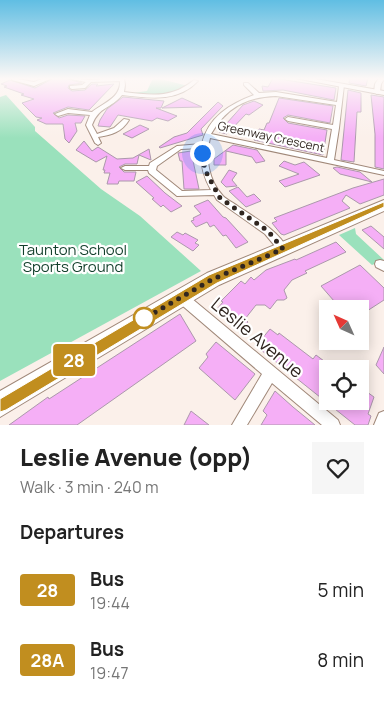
<!DOCTYPE html>
<html lang="en">
<head>
<meta charset="utf-8">
<style>
	body { margin:0; font-family:Manrope,sans-serif; background:#f6f6f6; color:#222; height:100vh; display:flex; flex-direction:column; font-size:19px; white-space:nowrap }
	* { box-sizing:border-box; margin:0 }
	p { font-size:16px; color:#767676 }
	.icon { flex:none; width:28px; height:28px; fill:none; stroke:currentColor; stroke-width:2; stroke-linecap:round; stroke-linejoin:round }
	.map { position:relative; height:425px; overflow:hidden }
	.side { display:flex; flex-direction:column; background:#fff; flex:1 }
	.side>* { flex:none }
	.badge { padding:0 10px; border-radius:4px; font-size:18px; line-height:32px }
	.needle { width:32px; rotate:315deg }
	.fabs { position:absolute; left:319px; top:300px; display:grid; gap:10px }
	.fabs a { display:grid; place-items:center; width:50px; height:50px; border-radius:0px; background:#fff; box-shadow:0 2px 12px #0003; font-size:25px }
	.you { position:absolute; width:25px; height:25px; margin:-12px; border:4px solid #fff; border-radius:50%; background:#1a73e8; box-shadow:0 0 0 8px #1a73e833 }
	.map>.badge { position:absolute; translate:-50% -50%; box-shadow:0 0 0 2px #fff }
	h2 { padding:0 20px; font-size:19px; line-height:45px }
	.round { display:grid; place-items:center; flex:none; width:52px; height:52px; border-radius:0px; background:#f6f6f6 }
	.headline { display:flex; align-items:center; justify-content:space-between; height:85px; padding:0 20px }
	h1 { font-size:24px; font-weight:800; line-height:38px }
	ul { padding:0; list-style:none }
	li { display:flex; align-items:center; gap:15px; height:70px; padding:0 20px }
	li div { flex:1 }
	li b { display:block; font-size:19px }
	li em { font-style:normal }
	li .badge { min-width:55px; font-weight:700; text-align:center }
	.map>svg:first-child { display:block }
	.green { fill:#9ae1bc }
	.building { fill:#f5aff6; stroke:#ac98ac }
	.lines { fill:none; stroke-linecap:round; stroke-linejoin:round }
	.minor-casing { stroke:#a08879; stroke-width:2 }
	.tertiary-casing { stroke:#a08879; stroke-width:2 }
	.primary-casing { stroke:#a08879; stroke-width:2 }
	.minor { fill:#fff; fill-rule:evenodd }
	.tertiary { fill:#fff; fill-rule:evenodd }
	.primary { fill:#fff; fill-rule:evenodd }
	.line { fill:#c18e1f; stroke:#fff }
	.walk { stroke:#302620; stroke-width:5; stroke-dasharray:0 9 }
	.stop-dot { fill:#fff; stroke:#c18e1f; stroke-width:2.5 }
	.labels { text-anchor:middle; stroke-width:4.5; stroke-linejoin:round; paint-order:stroke }
	.far-street-label { font-size:12px; fill:#302620; stroke:#fff }
	.park-label { font-size:15px; fill:#123f2b; stroke:#fff }
	.near-street-label { font-size:18px; fill:#302620; stroke:#fff }
</style>
</head>
<body>
<div class="map">
<svg width="384" height="425" viewBox="0 0 384 425">
	<rect width="100%" height="100%" fill="#fbf0ea"/>
	<g class="green">
		<path d="M157,78l31,8 -20,9 -35,-2 14,-2 5,-11z"/>
		<path d="M6,95l29,32v4l66,58 39,27 61,55 -201,110v-284z"/>
		<path d="M355,228l1,6 28,26 -12,5 -33,-30z"/>
	</g>
	<g class="building">
		<path d="M54,78h10l18,5 -13,2 -1,3 4,3 13,-1 7,-6h6l-2,2 18,-2 -25,26 -21,-3 -15,6 6,5 9,-3 17,1 -4,7h-6l2,8 -8,12 -4,-4 -2,-15h-17l-9,-4 5,-2 -6,-1 -14,-14 12,-4 -13,-4 3,-1 -20,-7 3,-1 -6,-2 9,-4 25,8z"/>
		<path d="M273,78l63,10 -2,12 -51,-10 -20,1 -1,-5 6,1z"/>
		<path d="M350,78h18l-2,8 -17,-3z"/>
		<path d="M348,90l13,3v19h-4l-3,50 -13,-2z"/>
		<path d="M371,95l13,2v72l-9,-2v-33z"/>
		<path d="M123,97l41,4 -3,7h-5l21,8 -9,5 -11,-3 -5,3 -34,-6 -8,12 -12,-1 2,-6 7,-11z"/>
		<path d="M182,98l20,9 -40,1z"/>
		<path d="M279,98l54,8 -3,17 -42,-8 -5,3 5,5 39,7 -4,25 -69,-15 5,-11 5,1 3,-7h2z"/>
		<path d="M254,101l9,4 -14,10 -3,-1 -19,20 -8,-2 24,-27z"/>
		<path d="M218,102l5,4 -22,23 2,6 -43,13 -1,-1 15,-10 13,-4z"/>
		<path d="M140,125l9,4 -17,9 -9,-4z"/>
		<path d="M84,141l8,10 6,-4 19,12 16,-1 16,-9 2,11 -12,-5 -2,9h-12l-6,3 5,5h12l-2,9h-15l-1,3h-11l3,-11h-6l1,-3h-2l4,-14 -11,6 -20,-12z"/>
		<path d="M233,145l24,5 8,11 -9,2 -4,-6 -26,-6v14h-12v-6z"/>
		<path d="M191,151l8,38h-15l-2,-28h-2l-2,-8z"/>
		<path d="M284,161l11,4 9,-3 16,13 -35,12 -6,-6 20,-7 -20,-8z"/>
		<path d="M337,167l23,5 12,10 -32,-8 -7,-6z"/>
		<path d="M229,170l8,3 -5,7 5,6 -11,1 -5,-5z"/>
		<path d="M147,176l18,17 17,13 -11,6 -8,-7 -2,2 -9,-8 2,-1 -18,-16z"/>
		<path d="M384,179v16l-24,9 -14,-9 -4,6 8,7 -66,27 -3,-1 -9,-11 5,-2 -3,-3 79,-30z"/>
		<path d="M238,187l9,10 7,-3 7,7 -15,6 -17,-16z"/>
		<path d="M208,200l15,17 3,1 22,24 -12,6 -10,-13 -3,1 -9,-11 -4,2 -3,-5 -11,5 -5,-6 3,-1 -1,-2 8,-4 -7,-8z"/>
		<path d="M371,226l13,11v12l-22,-19z"/>
		<path d="M177,232l6,3 2,-2 13,7 -3,3 4,2 -6,6 -22,-14z"/>
		<path d="M336,242l10,10 -41,19 2,2 -15,7 -8,10 3,8 -3,2h-7l-7,9 -5,-4h-9l-11,14 3,3 -7,8 -24,-21 6,-7 -2,-1 20,-20 4,3 6,-7 3,3 12,-10 29,-11 1,1z"/>
		<path d="M360,265l24,23v12l-17,11 -2,-2h-24l-20,-23z"/>
		<path d="M180,314l16,27 -119,84h-68l39,-28 1,2z"/>
		<path d="M270,329l8,6 1,-2 34,26 3,-4 12,9v37h32v-14l14,10 -6,17 3,2 -3,9h-13l-99,-79z"/>
		<path d="M216,342l39,32 -20,26 -36,-32 9,-11 -2,-3z"/>
		<path d="M384,347v27l-8,-9z"/>
		<path d="M275,391l18,16 22,18h-54l6,-10 -4,-4z"/>
		<path d="M191,411l18,14h-25z"/>
	</g>
	<g class="lines">
		<defs>
			<g id="minor">
				<path d="M12,78l22,4 11,-4h7l-18,8 -22,-6z"/>
				<path d="M66,78l23,2 35,-2 1,7 -1,7c27,3 47,7 70,-12l4,1c-21,22 -49,17 -76,14 -11,14 -23,11 -30,30l5,9 17,-6 10,-9 5,1c-7,12 -18,15 -31,17l3,6 -3,2 -3,-2 -9,-18 4,-10 -22,-2 -10,3 -3,-2 13,-5 24,3c11,-9 29,-14 28,-31l-29,1 -6,6 -13,1 -2,-1v-2l12,-1 4,-3z"/>
				<path d="M379,78l5,1 -3,5 -1,8 -3,2 -3,-2 1,-8z"/>
				<path d="M244,83h4l11,10 17,-1 61,10 2,-16 5,-1 -5,43 -5,32 50,11v4l-174,-37c-5,19 -2,42 13,58 4,4 11,7 16,11 18,12 38,23 49,42l-2,3 -3,1 -3,-1 -15,-18 -48,-34 -3,-5 -37,1 -28,-23 -1,-3h-23l-4,-2 4,-2h24l1,-3 27,-17 25,-2c6,-27 28,-40 52,-49l-10,-10zM276,96l60,9 -3,20 -45,-8 -3,2 3,2 44,8 -5,29 -116,-24c15,-26 35,-37 65,-38zM201,148c-1,15 2,28 10,42l-29,1 -26,-21 1,-4 24,-17z"/>
				<path d="M380,260l4,1v10l-8,-4 -1,-3 1,-3z"/>
				<path d="M181,292l4,1 153,127 2,5h-18l-50,-42 -25,42h-15l30,-51 -85,-73 -2,-4 2,-4z"/>
				<path d="M384,411v14h-10l5,-12z"/>
			</g>
			<path id="tertiary" d="M295,78h15l74,13v4z"/>
			<path id="primary" d="M384,200v11l-165,74 -219,132v-26l207,-118z"/>
		</defs>
		<use href="#minor" class="minor-casing"/>
		<use href="#tertiary" class="tertiary-casing"/>
		<use href="#primary" class="primary-casing"/>
		<use href="#minor" class="minor"/>
		<use href="#tertiary" class="tertiary"/>
		<use href="#primary" class="primary"/>
	</g>
	<linearGradient id="sky" x2="0" y2="1"><stop stop-color="#60bee3"/><stop offset="0.57" stop-color="#fdf8f6"/><stop offset="1" stop-color="#fdf8f6" stop-opacity="0"/></linearGradient>
	<rect width="384" height="138" fill="url(#sky)"/>
	<path class="line" d="M384,202v5l-167,76 -211,127 -6,2v-13l209,-124z"/>
	<g class="lines">
		<path class="walk" d="M144,318l-6,4 75,-43 70,-30 -15,-18 -48,-33 -15,-28 -3,-17"/>
	</g>
	<circle class="stop-dot" cx="144" cy="318" r="10"/>
	<g class="labels">
		<g class="far-street-label">
			<text transform="translate(271 137) rotate(12)" y="4">Greenway Crescent</text>
		</g>
		<g class="park-label">
			<text x="73" y="255">Taunton School<tspan x="73" dy="17">Sports Ground</tspan></text>
		</g>
		<g class="near-street-label">
			<text transform="translate(257 338) rotate(40)" y="6">Leslie Avenue</text>
		</g>
	</g>
</svg>
<div class="fabs">
<a><svg class="needle" viewBox="-14 -14 28 28"><path d="M0-13l5 13h-10z" fill="#e53935"/><path d="M0 13l5-13h-10z" fill="#767676"/></svg></a>
<a><svg class="icon" aria-label="locate" viewBox="0 0 24 24"><circle cx="12" cy="12" r="6"/><path d="M12 2v4M12 18v4M2 12h4M18 12h4"/></svg></a>
</div>
<div class="you" style="left:202px;top:153px"></div>
<b class="badge" style="left:74px;top:360px;background:#c18e1f;color:#fff">28</b>
</div>
<section class="side">
<div class="headline"><div><h1>Leslie Avenue (opp)</h1><p>Walk · 3 min · 240 m</p></div><a class="round"><svg class="icon" aria-label="heart" viewBox="0 0 24 24"><path d="M12 20l-8-8c-3-5 5-10 8-4 3-6 11-1 8 4z"/></svg></a></div>
<h2>Departures</h2>
<ul>
<li><span class="badge" style="background:#c18e1f;color:#fff">28</span><div><b>Bus</b><p>19:44</p></div><em>5 min</em></li>
<li><span class="badge" style="background:#c18e1f;color:#fff">28A</span><div><b>Bus</b><p>19:47</p></div><em>8 min</em></li>
</ul>
</section>
</body>
</html>
